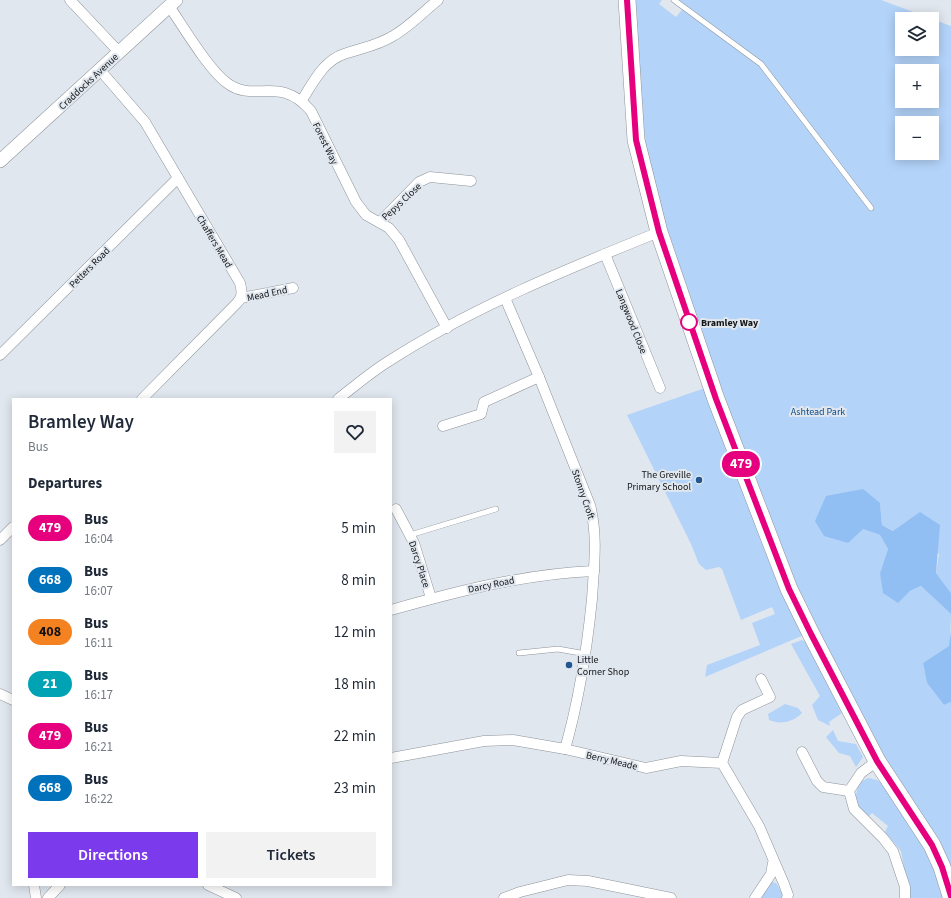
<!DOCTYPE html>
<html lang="en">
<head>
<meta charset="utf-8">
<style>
	body { margin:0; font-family:"Source Sans 3",sans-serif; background:#f2f2f3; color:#1f2937; height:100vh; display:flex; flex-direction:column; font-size:15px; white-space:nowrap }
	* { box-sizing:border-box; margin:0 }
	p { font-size:13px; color:#747a83 }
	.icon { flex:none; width:22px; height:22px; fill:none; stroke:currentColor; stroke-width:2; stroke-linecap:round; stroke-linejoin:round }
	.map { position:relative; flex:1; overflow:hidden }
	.details { position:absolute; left:12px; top:398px; width:380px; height:488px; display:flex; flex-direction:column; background:#fff; border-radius:0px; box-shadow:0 2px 10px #0003 }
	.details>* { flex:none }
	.badge { padding:0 8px; border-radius:13px; font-size:14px; line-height:26px }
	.tools { position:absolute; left:895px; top:12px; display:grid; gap:8px }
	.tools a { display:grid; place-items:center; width:44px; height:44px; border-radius:0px; background:#fff; box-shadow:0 2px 10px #0003; font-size:20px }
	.map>.badge { position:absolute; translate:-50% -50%; box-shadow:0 0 0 2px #fff }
	h2 { padding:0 16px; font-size:15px; line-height:36px }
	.round { display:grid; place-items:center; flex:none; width:42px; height:42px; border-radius:0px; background:#f2f2f3 }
	.summary { display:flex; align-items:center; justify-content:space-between; height:68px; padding:0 16px }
	h1 { font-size:19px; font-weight:600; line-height:30px }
	.primary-button { display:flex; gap:8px; margin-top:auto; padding:8px 16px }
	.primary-button a { flex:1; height:46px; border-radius:0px; background:#7c3aed; color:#fff; font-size:16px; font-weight:600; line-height:46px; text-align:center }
	.primary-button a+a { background:#f2f2f3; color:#1f2937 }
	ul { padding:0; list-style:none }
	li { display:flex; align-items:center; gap:12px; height:52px; padding:0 16px }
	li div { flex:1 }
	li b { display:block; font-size:15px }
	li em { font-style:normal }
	li .badge { min-width:44px; font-weight:700; text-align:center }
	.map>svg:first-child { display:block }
	.green { fill:#b3d3f9; fill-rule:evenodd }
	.water { fill:#91bff4 }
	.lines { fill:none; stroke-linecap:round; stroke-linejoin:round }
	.lane-casing { stroke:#8e939a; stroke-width:6 }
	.street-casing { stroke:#8e939a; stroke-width:11 }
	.secondary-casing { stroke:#8e939a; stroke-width:14 }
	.highway-casing { stroke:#8e939a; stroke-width:18 }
	.lane { stroke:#fff; stroke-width:5 }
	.street { stroke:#fff; stroke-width:10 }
	.secondary { stroke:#fff; stroke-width:13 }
	.highway { stroke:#fff; stroke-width:17 }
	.line-casing { stroke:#fff; stroke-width:9 }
	.line { stroke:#e6007e; stroke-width:6 }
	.stop-dot { fill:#fff; stroke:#e6007e; stroke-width:2 }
	.poi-dot { fill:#21578f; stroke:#e1e7ef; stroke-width:1.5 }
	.labels { text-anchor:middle; stroke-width:4; stroke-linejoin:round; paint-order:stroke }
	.street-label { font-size:10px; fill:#131517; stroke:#e1e7ef }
	.stop-label { font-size:10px; font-weight:bold; fill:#131517; stroke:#e1e7ef; text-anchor:start }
	.park-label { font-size:10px; fill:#0c4b85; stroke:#e1e7ef }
	.poi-label { font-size:10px; fill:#131517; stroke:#e1e7ef; text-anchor:end }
</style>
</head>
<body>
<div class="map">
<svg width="951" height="898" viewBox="0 0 951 898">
	<rect width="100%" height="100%" fill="#e1e7ef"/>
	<g class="green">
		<path d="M634,0h28l-3,4 17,13 9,-11 -8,-6h204l70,26v567l-15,-20 3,-19 -57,-29 -2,-22 -17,26 17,6 8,14 -8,24 18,29 12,-11 11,-5 30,28 -1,32 -27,17 4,20 17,22 7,-3v170l-81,-138 -49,-97 -40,-85 -82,-217 2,-9 -5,-13 -10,-16 -19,-58 -19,-77 -7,-56zM902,19h30v30h-30zM902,71h30v30h-30zM902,123h30v30h-30z"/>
		<path d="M705,388l60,162 39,85 -99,42 2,-12 53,-20 -8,-22 23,-9 -3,-7 -31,13 -19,-51 -3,-2 -13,3 -7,-6 -8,-20 -64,-129z"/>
		<path d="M802,640l4,2 36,71 -13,9 1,4 -12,-6 -6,-15 8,-9 -29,-52z"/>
		<path d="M785,704l13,4 4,5c-9,9 -21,12 -33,7l-1,-6z"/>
		<path d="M833,730l5,11 18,3 7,13 -7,10 -6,-11 -11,-3 -13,-16z"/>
		<path d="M868,778l9,2 7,5c24,36 49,71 59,113h-35l-2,-19 -5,-28 -16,-19 3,-6 -16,-13 -4,4c-13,-13 -15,-18 -8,-35z"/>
		<path d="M772,882l4,1 6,10v5h-21z"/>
	</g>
	<g class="water">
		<path d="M863,489l17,14 2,22 11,6 27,-19 20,13 -4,48 15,20v21l-30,-28 -11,5 -12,12 -15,-10 -3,-20 8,-24 -8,-14 -17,-6 -15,14 -24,-7 -9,-15 11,-25z"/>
		<path d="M951,631v71l-7,3 -17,-22 -4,-20 26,-17z"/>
	</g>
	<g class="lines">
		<defs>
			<g id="lane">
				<path d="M674,0l87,64 110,144"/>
				<path d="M410,535l86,-26"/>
				<path d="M519,653l39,-4 28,5"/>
			</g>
			<g id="street">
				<path d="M70,0l49,52"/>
				<path d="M169,6c14,20 39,63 58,77 28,21 52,-9 84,28l45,91 10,13 23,13 10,12 48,88"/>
				<path d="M100,70l45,52 95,161c2,8 3,14 -3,20l-95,96"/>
				<path d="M302,100c11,-17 21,-39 42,-46 17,-6 33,-8 49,-18 16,-9 30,-24 45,-36"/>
				<path d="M380,222l39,-40 11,-5 41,4"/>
				<path d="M605,254l55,134"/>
				<path d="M241,298l52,-10"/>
				<path d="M505,298l34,79 51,128c8,31 4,61 2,94 -5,50 -13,101 -27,150"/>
				<path d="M0,355l178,-177"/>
				<path d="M338,399c17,-13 33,-27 51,-38 84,-54 178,-92 270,-129"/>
				<path d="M443,426l38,-12 3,-12 55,-25"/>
				<path d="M396,509l18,34 17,55"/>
				<path d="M0,540l13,-13"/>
				<path d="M391,610c67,-19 133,-36 203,-39"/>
				<path d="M0,694l13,6"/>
				<path d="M802,752l15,29 6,6 26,4"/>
				<path d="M391,758l93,-17 29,-1 52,9 81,19 35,-7 41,2 37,63 25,58 4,11 -1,3"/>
				<path d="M877,761l-16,12 -12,18 5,18 29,29 10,13 12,36v11"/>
				<path d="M722,763l15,-46 5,-7 28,-13 -9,-18"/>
				<path d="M34,885l2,13"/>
				<path d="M208,885l28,13"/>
				<path d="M48,898l12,-13"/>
				<path d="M504,898l16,-6 48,-12 20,1 83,17"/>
				<path d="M755,898l16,-24 2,-11"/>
			</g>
			<path id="secondary" d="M0,161l176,-161"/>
			<path id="highway" d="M627,0l9,140 23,92 57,167 73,190 22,45 66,127 55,84 10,22 9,29"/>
		</defs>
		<use href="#lane" class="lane-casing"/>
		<use href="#street" class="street-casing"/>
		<use href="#secondary" class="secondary-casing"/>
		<use href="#highway" class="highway-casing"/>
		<use href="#lane" class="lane"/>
		<use href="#street" class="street"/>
		<use href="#secondary" class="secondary"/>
		<use href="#highway" class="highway"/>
	</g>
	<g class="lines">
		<defs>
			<path id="line" d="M627,0l9,140 23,92 57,167 73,190 22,45 66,127 55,84 10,22 9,29"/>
		</defs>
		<use href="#line" class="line-casing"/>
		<use href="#line" class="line"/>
	</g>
	<circle class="stop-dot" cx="689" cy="322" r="8"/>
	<g class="poi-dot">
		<circle cx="699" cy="480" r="4"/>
		<circle cx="569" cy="665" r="4"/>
	</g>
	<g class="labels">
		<g class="street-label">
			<text transform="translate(88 81) rotate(-43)" y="4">Craddocks Avenue</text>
			<text transform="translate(326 143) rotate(64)" y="4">Forest Way</text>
			<text transform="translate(401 201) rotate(-43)" y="4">Pepys Close</text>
			<text transform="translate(215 241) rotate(59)" y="4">Chaffers Mead</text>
			<text transform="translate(89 267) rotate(-45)" y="4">Petters Road</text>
			<text transform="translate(267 293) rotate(-12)" y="4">Mead End</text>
			<text transform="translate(632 321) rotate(68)" y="4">Langwood Close</text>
			<text transform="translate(584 494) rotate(71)" y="4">Stonny Croft</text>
			<text transform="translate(420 564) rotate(72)" y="4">Darcy Place</text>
			<text transform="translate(491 584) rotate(-12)" y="4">Darcy Road</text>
			<text transform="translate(612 760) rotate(13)" y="4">Berry Meade</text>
		</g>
		<g class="stop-label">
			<text x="701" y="326">Bramley Way</text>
		</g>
		<g class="park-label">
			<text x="818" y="415">Ashtead Park</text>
		</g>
		<g class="poi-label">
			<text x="691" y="478">The Greville<tspan x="691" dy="12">Primary School</tspan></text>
			<text x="577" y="663" text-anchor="start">Little<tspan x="577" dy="12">Corner Shop</tspan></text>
		</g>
	</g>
</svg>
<div class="tools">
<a><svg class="icon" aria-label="layers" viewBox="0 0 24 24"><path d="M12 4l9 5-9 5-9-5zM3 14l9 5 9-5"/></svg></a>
<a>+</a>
<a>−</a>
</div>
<b class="badge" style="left:741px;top:464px;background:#e6007e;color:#fff">479</b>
<section class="details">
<div class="summary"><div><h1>Bramley Way</h1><p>Bus</p></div><a class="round"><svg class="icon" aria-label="heart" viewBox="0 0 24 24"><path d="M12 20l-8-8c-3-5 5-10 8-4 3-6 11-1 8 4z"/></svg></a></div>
<h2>Departures</h2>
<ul>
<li><span class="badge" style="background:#e6007e;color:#fff">479</span><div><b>Bus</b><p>16:04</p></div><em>5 min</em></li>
<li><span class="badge" style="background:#0072bc;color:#fff">668</span><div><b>Bus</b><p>16:07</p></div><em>8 min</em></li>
<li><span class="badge" style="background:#f58220;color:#111">408</span><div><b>Bus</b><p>16:11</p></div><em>12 min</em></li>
<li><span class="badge" style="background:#00a3b4;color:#fff">21</span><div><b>Bus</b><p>16:17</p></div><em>18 min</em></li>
<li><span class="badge" style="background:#e6007e;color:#fff">479</span><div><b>Bus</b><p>16:21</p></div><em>22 min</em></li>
<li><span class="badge" style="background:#0072bc;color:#fff">668</span><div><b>Bus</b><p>16:22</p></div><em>23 min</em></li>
</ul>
<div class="primary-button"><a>Directions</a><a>Tickets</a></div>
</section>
</div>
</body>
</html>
